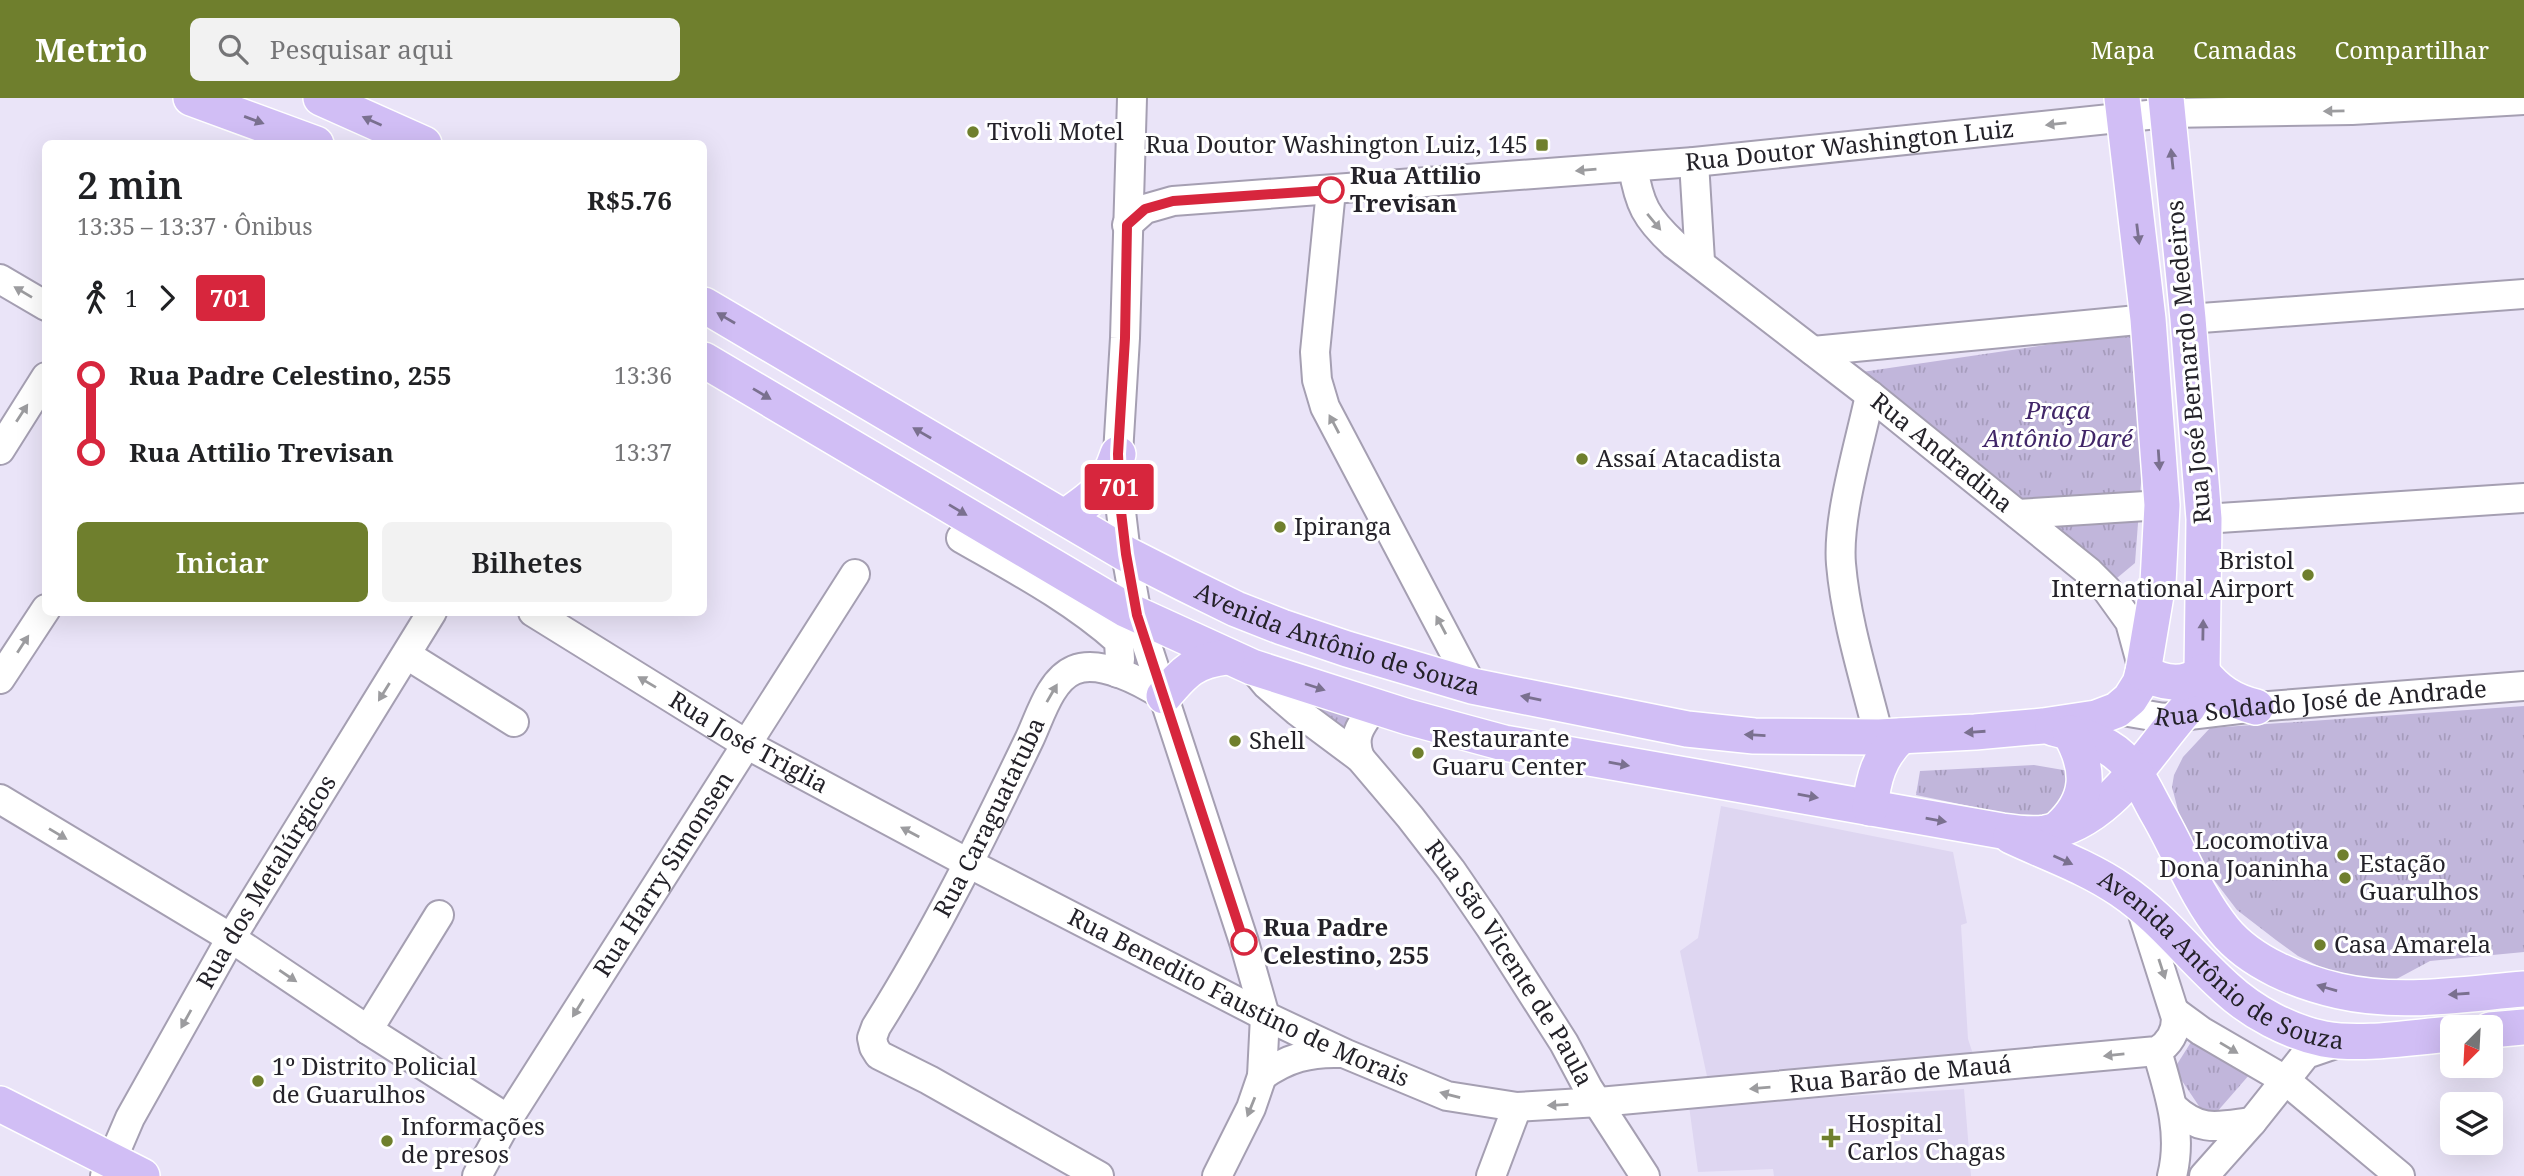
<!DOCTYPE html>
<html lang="pt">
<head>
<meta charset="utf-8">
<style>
	body { margin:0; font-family:"Noto Serif",serif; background:#f2f2f2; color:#202124; height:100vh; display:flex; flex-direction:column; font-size:26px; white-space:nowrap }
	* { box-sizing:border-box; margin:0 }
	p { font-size:23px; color:#757577 }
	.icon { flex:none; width:38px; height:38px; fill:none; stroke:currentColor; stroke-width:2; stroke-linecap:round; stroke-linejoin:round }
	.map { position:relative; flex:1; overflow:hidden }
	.drawer { position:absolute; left:42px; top:42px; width:665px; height:476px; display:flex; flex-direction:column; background:#fff; border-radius:10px; box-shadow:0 7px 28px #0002 }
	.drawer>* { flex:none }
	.badge { padding:0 14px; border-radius:5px; font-size:24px; line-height:46px }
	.needle { width:46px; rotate:204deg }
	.controls { position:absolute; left:2440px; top:917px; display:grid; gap:14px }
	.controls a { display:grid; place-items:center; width:63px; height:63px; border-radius:10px; background:#fff; box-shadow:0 7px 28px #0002; font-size:35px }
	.map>.badge { position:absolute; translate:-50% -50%; box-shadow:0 0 0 4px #fff }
	.legs { display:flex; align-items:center; gap:10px; height:77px; padding:0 35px; font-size:23px }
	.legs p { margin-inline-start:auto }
	.overview { display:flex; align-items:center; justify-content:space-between; height:119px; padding:0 35px }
	h1 { font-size:38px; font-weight:600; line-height:52px }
	.action { display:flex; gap:14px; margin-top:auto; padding:14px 35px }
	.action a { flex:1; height:80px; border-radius:10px; background:#6f7f2d; color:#fff; font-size:28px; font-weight:600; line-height:80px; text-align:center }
	.action a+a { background:#f2f2f2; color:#202124 }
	ul { padding:0 35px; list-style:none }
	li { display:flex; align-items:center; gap:24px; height:77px; font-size:26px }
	li i { display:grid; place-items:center; width:10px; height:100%; margin:0 9px; background:currentColor }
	li i::after { content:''; width:18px; height:18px; margin:-9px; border:5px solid; border-radius:50%; background:#fff }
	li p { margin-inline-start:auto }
	li:first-child i { background:linear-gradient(#0000 50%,currentColor 0) }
	li:last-child i { background:linear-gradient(currentColor 50%,#0000 0) }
	header { display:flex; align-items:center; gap:42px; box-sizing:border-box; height:98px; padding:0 35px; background:#6f7f2d; color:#fff }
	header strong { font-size:33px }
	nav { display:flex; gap:38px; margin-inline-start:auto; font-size:24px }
	.search { width:490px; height:63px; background:#f2f2f2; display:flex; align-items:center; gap:18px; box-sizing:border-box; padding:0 24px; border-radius:10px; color:#757577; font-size:26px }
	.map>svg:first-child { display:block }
	.built { fill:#ded6f1 }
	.park { fill:url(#park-tufts) }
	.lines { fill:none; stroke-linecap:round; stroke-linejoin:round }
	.minor-casing { stroke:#a59fb2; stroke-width:32 }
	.major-casing { stroke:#fff; stroke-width:38 }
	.minor { stroke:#fff; stroke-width:28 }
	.major { stroke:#d1bef5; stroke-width:35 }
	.oneway { fill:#9c9c9f }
	.oneway2 { fill:#7a708f }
	.line-1-casing { stroke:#fff; stroke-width:16 }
	.line-1 { stroke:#d7263d; stroke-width:10 }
	.poi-dot { fill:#6f7f2d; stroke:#fff; stroke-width:2.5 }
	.stop-1-dot { fill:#fff; stroke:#d7263d; stroke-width:3.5 }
	.labels { text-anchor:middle; stroke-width:6; stroke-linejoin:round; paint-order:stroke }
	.poi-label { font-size:24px; fill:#242229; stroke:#fff; text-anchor:start }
	.street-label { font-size:24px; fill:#242229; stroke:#fff }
	.stop-label { font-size:24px; font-weight:bold; fill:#242229; stroke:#fff; text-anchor:start }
	.park-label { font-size:24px; font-style:italic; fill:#412668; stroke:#fff }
</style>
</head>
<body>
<header>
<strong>Metrio</strong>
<div class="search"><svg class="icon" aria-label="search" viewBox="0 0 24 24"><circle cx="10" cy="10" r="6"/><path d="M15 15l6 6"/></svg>Pesquisar aqui</div>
<nav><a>Mapa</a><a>Camadas</a><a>Compartilhar</a></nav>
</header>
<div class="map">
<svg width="2524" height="1078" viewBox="0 0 2524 1078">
	<defs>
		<pattern id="park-tufts" width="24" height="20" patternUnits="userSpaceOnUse" patternTransform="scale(1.75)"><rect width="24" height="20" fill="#c1b6db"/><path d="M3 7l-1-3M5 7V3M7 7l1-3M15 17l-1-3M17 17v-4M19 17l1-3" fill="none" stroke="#a69cbc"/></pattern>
	</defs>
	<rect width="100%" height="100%" fill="#eae4f8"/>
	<g class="built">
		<path d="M1721,708l232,46 14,71 -6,2 7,114 7,21 -267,21 -28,-130 18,-13z"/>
		<path d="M1964,991l7,87h-197l-1,-7 -75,3 -9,-66z"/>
	</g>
	<g class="park">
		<path d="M2135,234l7,138 -7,93 -18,15 -255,-206z"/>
		<path d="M1302,598l53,9 -7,40z"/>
		<path d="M2524,608v246l-94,9 -39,21 -33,-4 -29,-7 -31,-15 -22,-16 -39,-30 -42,-55 -16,-41 -7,-27 2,-12 9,-18 27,-29z"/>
		<path d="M2034,667l41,7 -6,37 -23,13 -130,-27 4,-24z"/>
		<path d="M2193,941l57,35 -41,47 -35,-52z"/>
	</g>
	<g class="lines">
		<defs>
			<g id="minor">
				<path d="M1132,0l-7,240 -7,116 2,49 6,51 11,61 107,327 21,74 -3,60 -11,32 -34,68"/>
				<path d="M1694,64l6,99"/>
				<path id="s1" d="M1633,69c6,37 13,51 41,77l196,151 219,177 18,18 23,32 12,44"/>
				<path d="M1331,92l-16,162 2,28 8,27 147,279"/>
				<path id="s2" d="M1127,127l18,-16 28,-8 521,-39 473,-49 185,-3 172,-10"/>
				<path d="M0,181l46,27"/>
				<path d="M2188,221l336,-25"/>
				<path d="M1813,253l335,-32"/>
				<path d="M1870,297c-10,48 -33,122 -29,169 5,58 24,116 38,173"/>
				<path d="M0,352l46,-73"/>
				<path d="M2018,416l144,-9"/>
				<path d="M2204,421l320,-21"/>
				<path d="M961,440c54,31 111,61 158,103l1,18 -2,14"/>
				<path id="s3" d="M533,514l213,132 224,120 295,152 81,38 101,42 70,11 82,-5 558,-51c12,-7 19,-19 19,-33l-36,-113"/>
				<path d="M407,557l107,67"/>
				<path id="s4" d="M1252,569l15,18 30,26 63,47 50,59 41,53 39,57 74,116 24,45 57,88"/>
				<path d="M0,581l46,-70"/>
				<path id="s5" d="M2117,612l47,8 92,-11 268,-21"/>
				<path d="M1360,660c-9,-22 1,-33 14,-51"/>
				<path d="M0,701l231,139 137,92 140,89"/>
				<path d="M2175,914l26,19 84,49 115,96"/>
				<path d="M368,932l71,-115"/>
				<path d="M2157,953c12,41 26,82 15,125"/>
				<path d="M1262,978c25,-18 48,-24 78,-23"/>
				<path d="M2174,1010c27,25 45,18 78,14"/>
				<path id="s6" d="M105,1078l25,-58 101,-180 201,-326"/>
				<path id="s7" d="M477,1078l31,-57 347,-545"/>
				<path id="s8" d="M1099,1078l-170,-96 -50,-25 -5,-8 -2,-9 4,-11c58,-92 106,-189 153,-287 11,-23 21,-60 45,-70 26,-11 68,12 90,26"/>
				<path d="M1491,1078l26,-69"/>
				<path d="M2204,1078l48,-54 54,-68 38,-13"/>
			</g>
			<g id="major">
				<path d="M191,0l125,46"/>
				<path d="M321,0l103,46"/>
				<path id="s9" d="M704,207l422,249 59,30 51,25 46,18 65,22 125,37 215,43 67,7 125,1 96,-5 68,-6 53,-8 21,-8 13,-11 10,-16 3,-11 15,-89 4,-78 -14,-186 -26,-221"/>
				<path d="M704,262l421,249 127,58 156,50 96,26 498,88c14,2 29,4 43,2 66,-11 102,-81 143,-126l6,-10 8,-25 2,-153 -16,-200 -22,-221"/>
				<path d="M1065,419c30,-21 41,-27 53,-63"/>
				<path d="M2143,574c19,11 42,16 59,0 15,19 30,29 54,35"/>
				<path d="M1164,598c21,-25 30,-35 63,-39"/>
				<path d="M2053,630c24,6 50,12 68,29 17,15 26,38 37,57 22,38 38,82 66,116 27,33 75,52 115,61 61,14 124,3 185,-2"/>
				<path d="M1870,710c3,-29 9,-52 31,-72"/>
				<path d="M2059,730c32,-29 31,-59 11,-95"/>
				<path id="s10" d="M2011,738c36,17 77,31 110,54 40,27 69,66 105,98 26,24 63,44 98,51 39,7 88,-2 128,-5"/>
				<path d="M2490,932l34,-3"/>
				<path d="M0,1006l142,72"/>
			</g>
		</defs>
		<use href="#minor" class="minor-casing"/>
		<use href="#major" class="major-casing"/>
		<use href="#minor" class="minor"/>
		<use href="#major" class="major"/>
	</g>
	<defs><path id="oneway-solid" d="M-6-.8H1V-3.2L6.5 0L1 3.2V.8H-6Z" transform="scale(1.75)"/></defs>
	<g class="oneway">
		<use href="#oneway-solid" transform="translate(2334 13) rotate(179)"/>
		<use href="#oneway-solid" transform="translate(2056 26) rotate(174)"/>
		<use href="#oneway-solid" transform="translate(1586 72) rotate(175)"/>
		<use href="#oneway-solid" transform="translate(1654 124) rotate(50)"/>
		<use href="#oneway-solid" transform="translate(23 194) rotate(-149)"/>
		<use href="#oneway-solid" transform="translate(22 315) rotate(-57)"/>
		<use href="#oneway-solid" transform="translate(1334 326) rotate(-118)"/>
		<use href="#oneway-solid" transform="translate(1441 527) rotate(-118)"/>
		<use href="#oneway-solid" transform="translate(23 546) rotate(-57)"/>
		<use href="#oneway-solid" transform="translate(647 584) rotate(-149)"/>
		<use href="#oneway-solid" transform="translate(384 594) rotate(122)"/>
		<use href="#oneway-solid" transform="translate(1052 595) rotate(-60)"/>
		<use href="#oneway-solid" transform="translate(910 734) rotate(-152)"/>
		<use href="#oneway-solid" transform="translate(58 736) rotate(31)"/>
		<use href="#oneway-solid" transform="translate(2162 871) rotate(72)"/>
		<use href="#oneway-solid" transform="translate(288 878) rotate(34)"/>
		<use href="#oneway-solid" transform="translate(578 910) rotate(122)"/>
		<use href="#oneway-solid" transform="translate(186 921) rotate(119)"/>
		<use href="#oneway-solid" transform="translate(2229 950) rotate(31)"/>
		<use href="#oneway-solid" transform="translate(2114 957) rotate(174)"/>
		<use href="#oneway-solid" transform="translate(1760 990) rotate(175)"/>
		<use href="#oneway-solid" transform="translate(1450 997) rotate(-165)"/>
		<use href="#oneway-solid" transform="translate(1558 1007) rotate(177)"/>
		<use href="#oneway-solid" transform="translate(1251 1009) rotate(112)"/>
	</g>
	<g class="oneway2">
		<use href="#oneway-solid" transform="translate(254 22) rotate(20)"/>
		<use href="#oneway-solid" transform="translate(372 23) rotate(-156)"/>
		<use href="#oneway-solid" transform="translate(2172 61) rotate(-96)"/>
		<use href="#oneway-solid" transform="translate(2138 136) rotate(83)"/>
		<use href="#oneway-solid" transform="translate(726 220) rotate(-150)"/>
		<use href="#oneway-solid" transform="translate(762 296) rotate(31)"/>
		<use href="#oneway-solid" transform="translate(922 335) rotate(-150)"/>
		<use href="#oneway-solid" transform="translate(2159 362) rotate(86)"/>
		<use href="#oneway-solid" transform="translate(958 412) rotate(31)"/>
		<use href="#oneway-solid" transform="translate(2203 532) rotate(-89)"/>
		<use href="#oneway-solid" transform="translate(1315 589) rotate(18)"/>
		<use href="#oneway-solid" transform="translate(1531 600) rotate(-168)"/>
		<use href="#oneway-solid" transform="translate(1975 634) rotate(176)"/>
		<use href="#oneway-solid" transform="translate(1755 637) rotate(-177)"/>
		<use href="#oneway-solid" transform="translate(1619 666) rotate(10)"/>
		<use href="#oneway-solid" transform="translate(1808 698) rotate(10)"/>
		<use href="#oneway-solid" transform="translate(1936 722) rotate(10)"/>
		<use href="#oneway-solid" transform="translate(2063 762) rotate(24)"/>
		<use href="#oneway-solid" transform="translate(2327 890) rotate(-164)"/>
		<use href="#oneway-solid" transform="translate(2459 896) rotate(176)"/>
	</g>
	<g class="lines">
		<defs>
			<path id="line-1" d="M1244,844l-107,-327 -11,-61 -6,-51 -2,-49 7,-116 2,-113 18,-16 28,-8 158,-11"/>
		</defs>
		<use href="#line-1" class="line-1-casing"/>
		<use href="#line-1" class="line-1"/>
	</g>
	<g class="poi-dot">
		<circle cx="973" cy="34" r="7"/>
		<rect x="1535" y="40" width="14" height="14" rx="3.5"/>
		<circle cx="1582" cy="361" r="7"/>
		<circle cx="1280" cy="429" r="7"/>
		<circle cx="2308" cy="477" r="7"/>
		<circle cx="1235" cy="643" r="7"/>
		<circle cx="1418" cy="655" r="7"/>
		<circle cx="2343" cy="757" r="7"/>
		<circle cx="2345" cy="780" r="7"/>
		<circle cx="2320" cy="847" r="7"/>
		<circle cx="258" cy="983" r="7"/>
		<path d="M1827.5 1029.5h7v7h7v7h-7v7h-7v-7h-7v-7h7z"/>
		<circle cx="387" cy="1043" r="7"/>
	</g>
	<g class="stop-1-dot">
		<circle cx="1331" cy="92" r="12"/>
		<circle cx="1244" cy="844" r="12"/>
	</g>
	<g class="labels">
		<g class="poi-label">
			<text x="987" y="42">Tivoli Motel</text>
			<text x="1528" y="55" text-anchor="end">Rua Doutor Washington Luiz, 145</text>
			<text x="1596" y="369">Assaí Atacadista</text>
			<text x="1294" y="437">Ipiranga</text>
			<text x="2294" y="471" text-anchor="end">Bristol<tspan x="2294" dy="28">International Airport</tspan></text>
			<text x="1432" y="649">Restaurante<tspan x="1432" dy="28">Guaru Center</tspan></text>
			<text x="1249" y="651">Shell</text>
			<text x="2329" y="751" text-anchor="end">Locomotiva<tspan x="2329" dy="28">Dona Joaninha</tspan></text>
			<text x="2359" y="774">Estação<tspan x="2359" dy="28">Guarulhos</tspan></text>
			<text x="2334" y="855">Casa Amarela</text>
			<text x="272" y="977">1º Distrito Policial<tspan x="272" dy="28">de Guarulhos</tspan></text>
			<text x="1847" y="1034">Hospital<tspan x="1847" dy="28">Carlos Chagas</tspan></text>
			<text x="401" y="1037">Informações<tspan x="401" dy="28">de presos</tspan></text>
		</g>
		<g class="street-label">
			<text dy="8" stroke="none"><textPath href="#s2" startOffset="732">Rua Doutor Washington Luiz</textPath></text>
			<text transform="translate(2189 264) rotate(-95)" y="8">Rua José Bernardo Medeiros</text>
			<text dy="8" stroke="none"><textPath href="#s1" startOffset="429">Rua Andradina</textPath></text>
			<text dy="8" stroke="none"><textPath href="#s9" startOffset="719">Avenida Antônio de Souza</textPath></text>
			<text dy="8" stroke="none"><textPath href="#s5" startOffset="205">Rua Soldado José de Andrade</textPath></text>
			<text dy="8" stroke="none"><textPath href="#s3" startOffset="252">Rua José Triglia</textPath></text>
			<text dy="8" stroke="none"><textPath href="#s8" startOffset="520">Rua Caraguatatuba</textPath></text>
			<text dy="8" stroke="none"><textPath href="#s7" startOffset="355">Rua Harry Simonsen</textPath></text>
			<text dy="8" stroke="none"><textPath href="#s6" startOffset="336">Rua dos Metalúrgicos</textPath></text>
			<text dy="8" stroke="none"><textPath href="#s10" startOffset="248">Avenida Antônio de Souza</textPath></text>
			<text dy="8" stroke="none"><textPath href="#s4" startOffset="396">Rua São Vicente de Paula</textPath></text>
			<text dy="8" stroke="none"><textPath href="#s3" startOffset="805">Rua Benedito Faustino de Morais</textPath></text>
			<text dy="8" stroke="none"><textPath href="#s3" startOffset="1491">Rua Barão de Mauá</textPath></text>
		</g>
		<g class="stop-label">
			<text x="1350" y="86">Rua Attilio<tspan x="1350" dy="28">Trevisan</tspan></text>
			<text x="1263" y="838">Rua Padre<tspan x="1263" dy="28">Celestino, 255</tspan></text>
		</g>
		<g class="park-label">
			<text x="2058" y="321">Praça<tspan x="2058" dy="28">Antônio Daré</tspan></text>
		</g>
	</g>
</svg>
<div class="controls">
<a><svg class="needle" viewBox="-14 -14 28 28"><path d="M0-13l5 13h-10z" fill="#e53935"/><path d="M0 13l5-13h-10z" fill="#757577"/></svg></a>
<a><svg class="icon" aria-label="layers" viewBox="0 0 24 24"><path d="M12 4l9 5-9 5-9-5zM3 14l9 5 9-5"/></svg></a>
</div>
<b class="badge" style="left:1119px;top:389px;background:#d7263d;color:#fff">701</b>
<section class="drawer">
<div class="overview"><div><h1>2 min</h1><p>13:35 – 13:37 · Ônibus</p></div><b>R$5.76</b></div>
<div class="legs"><svg class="icon" aria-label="walk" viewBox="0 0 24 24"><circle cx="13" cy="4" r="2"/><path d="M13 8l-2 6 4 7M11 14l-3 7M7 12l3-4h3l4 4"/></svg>1<svg class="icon" aria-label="forward" viewBox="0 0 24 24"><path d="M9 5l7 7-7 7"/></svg><b class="badge" style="background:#d7263d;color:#fff">701</b></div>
<ul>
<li><i style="color:#d7263d"></i><b>Rua Padre Celestino, 255</b><p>13:36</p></li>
<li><i style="color:#d7263d"></i><b>Rua Attilio Trevisan</b><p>13:37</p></li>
</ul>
<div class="action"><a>Iniciar</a><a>Bilhetes</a></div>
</section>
</div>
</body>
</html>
